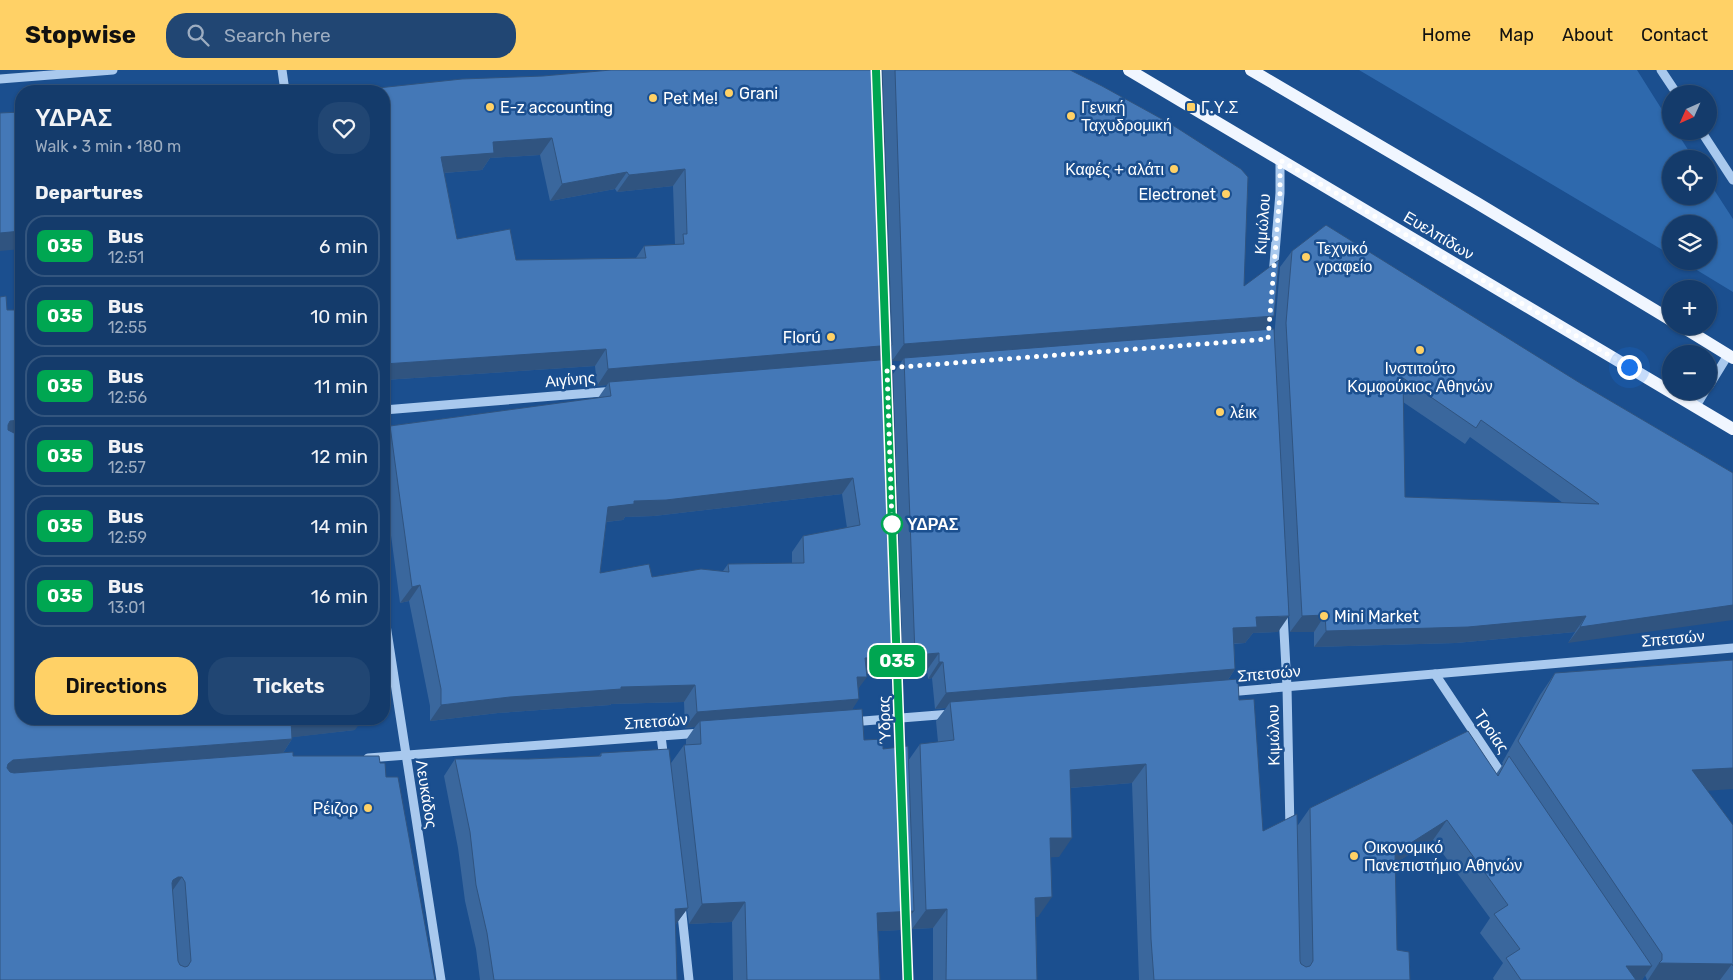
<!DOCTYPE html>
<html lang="en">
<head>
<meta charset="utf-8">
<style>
	body { margin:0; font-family:Rubik,sans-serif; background:#214673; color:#f1f3f6; height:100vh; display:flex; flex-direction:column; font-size:19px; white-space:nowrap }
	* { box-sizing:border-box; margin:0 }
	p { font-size:16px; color:#9dadc1 }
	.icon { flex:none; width:28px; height:28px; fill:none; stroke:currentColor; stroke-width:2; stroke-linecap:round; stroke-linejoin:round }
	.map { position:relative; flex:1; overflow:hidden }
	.sheet { position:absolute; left:15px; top:15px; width:375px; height:640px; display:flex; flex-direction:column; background:#143b6b; border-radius:20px; box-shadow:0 1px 4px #0004,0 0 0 1px #33557e }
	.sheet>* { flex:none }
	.badge { padding:0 10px; border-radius:8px; font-size:18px; line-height:32px }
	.needle { width:32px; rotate:225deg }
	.buttons { position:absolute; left:1662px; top:15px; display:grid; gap:10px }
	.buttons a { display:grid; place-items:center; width:55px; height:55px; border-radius:50%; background:#143b6b; box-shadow:0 1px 4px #0004,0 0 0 1px #33557e; font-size:25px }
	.you { position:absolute; width:25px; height:25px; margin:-12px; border:4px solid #fff; border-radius:50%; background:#1a73e8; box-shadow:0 0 0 8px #1a73e833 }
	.map>.badge { position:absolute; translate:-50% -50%; box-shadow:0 0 0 2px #fff }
	h2 { padding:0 20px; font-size:19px; line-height:45px }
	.round { display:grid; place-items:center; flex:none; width:52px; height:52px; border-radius:20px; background:#214673 }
	.summary { display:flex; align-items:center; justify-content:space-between; height:85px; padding:0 20px }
	h1 { font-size:24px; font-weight:600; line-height:38px }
	.cta { display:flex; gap:10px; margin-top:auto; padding:10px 20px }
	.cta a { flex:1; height:58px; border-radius:20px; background:#ffd166; color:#111; font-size:20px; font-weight:600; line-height:58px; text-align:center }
	.cta a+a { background:#214673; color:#f1f3f6 }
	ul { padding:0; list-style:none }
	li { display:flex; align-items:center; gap:15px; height:62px; margin:0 10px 8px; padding:0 10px; border:2px solid #33557e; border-radius:20px }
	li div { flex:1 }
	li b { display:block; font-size:19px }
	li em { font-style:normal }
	li .badge { min-width:55px; font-weight:700; text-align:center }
	header { display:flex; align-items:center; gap:30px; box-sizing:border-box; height:70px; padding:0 25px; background:#ffd166; color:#111 }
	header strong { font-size:24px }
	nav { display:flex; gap:28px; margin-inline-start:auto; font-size:18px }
	.search { width:350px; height:45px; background:#214673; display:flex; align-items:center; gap:12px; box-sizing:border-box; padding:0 18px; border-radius:20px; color:#9dadc1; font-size:19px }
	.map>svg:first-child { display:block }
	.green { fill:#2e69ad }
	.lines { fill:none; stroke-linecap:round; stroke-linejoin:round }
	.minor { stroke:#a9c9ee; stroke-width:9 }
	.major { stroke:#f0f6ff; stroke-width:12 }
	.wall { fill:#3a679d; fill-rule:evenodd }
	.shaded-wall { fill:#305480 }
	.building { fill:#4478b7; stroke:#305480; fill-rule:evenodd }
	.line-casing { stroke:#fff; stroke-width:11 }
	.line { stroke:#00a651; stroke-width:8 }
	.walk { stroke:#fff; stroke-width:5; stroke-dasharray:0 9 }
	.poi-dot { fill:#ffd166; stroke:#1b4f8f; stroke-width:2 }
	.stop-dot { fill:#fff; stroke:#00a651; stroke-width:2.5 }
	.labels { text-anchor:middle; stroke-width:5; stroke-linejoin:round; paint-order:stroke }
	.poi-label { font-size:16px; fill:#fff; stroke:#1b4f8f; text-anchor:start }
	.street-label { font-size:16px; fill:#fff; stroke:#1b4f8f }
	.stop-label { font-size:16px; font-weight:bold; fill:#fff; stroke:#1b4f8f; text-anchor:start }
</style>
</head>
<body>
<header>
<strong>Stopwise</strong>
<div class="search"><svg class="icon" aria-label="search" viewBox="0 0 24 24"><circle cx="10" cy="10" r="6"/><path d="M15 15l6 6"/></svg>Search here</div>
<nav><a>Home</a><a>Map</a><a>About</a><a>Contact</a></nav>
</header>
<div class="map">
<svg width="1733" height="910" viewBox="0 0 1733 910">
	<rect width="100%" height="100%" fill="#1b4f8f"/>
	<path class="green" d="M1359,0h278l34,54v7h5l18,28h-23v37h38v-14l24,37v73l-51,-31h27v-37h-38v31z"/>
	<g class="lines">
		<g class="minor">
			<path d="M282,0l3,21"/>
			<path d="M1661,0l16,24"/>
			<path d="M0,9l113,-9"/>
			<path d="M1701,61l32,49"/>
			<path d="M1273,206l7,-83v-33"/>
			<path d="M1709,316l19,-31"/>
			<path d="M1696,336l9,-15"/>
			<path d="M384,340l231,-19"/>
			<path d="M384,542l57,368"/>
			<path d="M1283,543l4,74 3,143"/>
			<path d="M897,582l3,105"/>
			<path d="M1435,604l70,105"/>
			<path d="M1228,622l505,-44"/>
			<path d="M851,652l100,-8"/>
			<path d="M661,666l3,24"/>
			<path d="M368,688l333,-25"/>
			<path d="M681,835l8,75"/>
			<path d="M905,840l3,70"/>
		</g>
		<g class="major">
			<path d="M1129,0l604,359"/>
			<path d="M1251,0l226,133 194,117"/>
			<path d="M1681,256l52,32"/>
		</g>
	</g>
	<g class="wall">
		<path d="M611,0l271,289 20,297 -11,16 -25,2 -8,15 -6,21 12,30 44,21 12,-17 18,-2 -2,-21 10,-13 -11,1 -3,-31 -4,1 -1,-9 -24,1 -10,-297 9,-13h-10l-10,-291h188l174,216 20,44 14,302 -25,1 -8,10 -11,1 1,25 -7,11 11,20 24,131 35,-6 12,-17 186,-34 7,-10 -1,-1 38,-68 15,-22 152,118 26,34v155h-86l-2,-5 -3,5h-148l-1,-2 10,-15 -23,-30 10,-15 -57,-78 -38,23 2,87 13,30h-271l-7,-197 -62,5 -11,69h-9l-12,60h-2l1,63h-104v-52l-21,1v-16l-12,17 -22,1 2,49h-147l-1,-58 -43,2 -2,-15 -11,15 -1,1 2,55h-197l-4,-31 -11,-48 -7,-53 -14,-72 11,-17h73l71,-3 2,-3 70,10 13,-18h2v-5l9,-13 -10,1 -1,-26 -73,2 -1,1 -112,8 -68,8v-15l-21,-105 -9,2 -16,-120v-48l6,-9 208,-28 9,-13 -10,1 -2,-20 -211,14v-289zM540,85l10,46 65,-12 2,3 56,-6 2,59 -31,1 -8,12 -120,2 -59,-21 -13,-66 38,-3 8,-12zM842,424l5,34 -44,8 -11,16v11l-64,1 -5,7 -71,6 -52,-4 6,-51 17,-2 2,-3 29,-1z"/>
		<path d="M1292,181l288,132 153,90 -165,170 7,-11 -119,11 -142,4v-15h-24l-16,-293 6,-72zM1403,332l62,42 5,-7 93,66 -158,-6z"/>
		<path d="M7,240l14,409 334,11 -63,7v2l-9,14 10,3 87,7 6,14 49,203h-435z"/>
	</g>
	<g class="shaded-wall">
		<path d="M552,68l-12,17 -50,3 -8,12 -53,4 12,-17 52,-15z"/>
		<path d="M685,99l-12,17 -56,6 12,-17z"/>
		<path d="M627,102l-12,17 -65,12 12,-17z"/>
		<path d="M21,161v18l-21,2v-18z"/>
		<path d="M1274,246l-12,17 -358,25 -2,3h-10l12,-17z"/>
		<path d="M892,275l-12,17 -271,20 -2,3 -10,1 11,-17z"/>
		<path d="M606,279l-11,17 -211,14v-16z"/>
		<path d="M21,350v17l-21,-1 10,-15z"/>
		<path d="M853,408l-11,16 -188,22 -29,1 -2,3 -27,3 12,-16 26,-6z"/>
		<path d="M420,515l-11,16 -9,2 12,-16z"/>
		<path d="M1733,535v15l-165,23 12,-16z"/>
		<path d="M1325,545l-11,17h-24l12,-16z"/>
		<path d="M1289,546l-11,16 -25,1 -8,10 -24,1 12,-16 23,-11z"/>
		<path d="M1586,546l-11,16 -119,11 -142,4 12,-16z"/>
		<path d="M939,583l-12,17 -24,1 12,-16z"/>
		<path d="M902,586l-11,16 -37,2 11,-16z"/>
		<path d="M939,592h4l-11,16 -4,1z"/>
		<path d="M1235,599l-11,17 -274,16 -4,6 -11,1 11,-16z"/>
		<path d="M857,607h10l-12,16z"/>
		<path d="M695,615l-11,17 -73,2 -1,1 -112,8 -68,8 11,-16 69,-8 111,-10z"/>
		<path d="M859,629l-11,17 -148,5 -5,6 -10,1 12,-16z"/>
		<path d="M299,649h64l-8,11 -77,9 13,-19z"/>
		<path d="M292,669l-13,20 -279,21 8,-16 5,-4z"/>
		<path d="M1146,694l-14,19 -76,6 14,-19z"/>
		<path d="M1733,698v21l-57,4 16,-23z"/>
		<path d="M1447,750l-14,20 -52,32 14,-19z"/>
		<path d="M1050,768h22l-13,19 -23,1z"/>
		<path d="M178,807h4l-14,20 5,-17z"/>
		<path d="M1052,827l-14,20h-16l13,-19z"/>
		<path d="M745,832l-13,20 -43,2 13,-20z"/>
		<path d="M688,838l-12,16 -12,1 11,-16z"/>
		<path d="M947,839l-14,19 -21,1 14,-19z"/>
		<path d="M914,841l-14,19 -36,2 13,-19z"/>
		<path d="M1659,893l73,1 -12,16h-72z"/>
		<path d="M1626,896h26l-10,14h-26z"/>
	</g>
	<g class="building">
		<path d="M611,0h271l10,275 -284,24 -2,-20 -222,15v-273h-34l112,-12 81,-3zM552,68l10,46 65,-12 2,3 56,-6 2,65h-4l1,10 -40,2 2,12 -130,2 -6,-31 -53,10 -16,-82 53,-4 -1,-11z"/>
		<path d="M895,0h175l32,16 69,38 70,45 7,8 -4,109 35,-26 -5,56 -370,28z"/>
		<path d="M21,42v119l-21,2v-120z"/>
		<path d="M1326,155l254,158 153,90v132l-153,22 6,-11 -118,11 -142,4 -1,-16 -23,1 -16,-293 6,-72zM1403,308l73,50 5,-8 118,84 -194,-7z"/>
		<path d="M6,226l1,14h14v110l-11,1 -2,4v5l6,3 7,-1v287h278l-8,1 1,19 -279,21 -5,4 -1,4 3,4 4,1 279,-21v4h86l1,7h5l1,14h12l37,203h-435v-683zM178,807h4l3,5 6,79 -3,5 -3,1 -5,-2 -2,-4 -6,-78 1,-3z"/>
		<path d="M1274,259l15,287 -33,1 1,10 -24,1 2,41 -289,24 -3,-31h-4v-9l-24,2 -11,-297z"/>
		<path d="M892,289l10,297 -37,2 2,19h-10l2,22 -162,13 -2,-27 -74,2v2l-111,8 -69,8v-16l-21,-104 -8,2 -22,-161 221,-30 -2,-14zM853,408l7,47 -57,11 1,27 -76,1 1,8 -28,-3 -49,8 -3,-13 -49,9 8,-66 26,-3v-3l32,-1z"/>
		<path d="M1733,590v108l-41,2 41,55v141l-1,-2 -73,-1 3,-3v-6l-144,-213 37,-68z"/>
		<path d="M1238,609l1,21 15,-1 9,132 34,-17 3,147 1,3 5,3 4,-1 3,-5 -3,-153 158,-77 30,45 11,-20 143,210h-26l10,14h-115l-15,-22 14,-9 -26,-35 14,-9 -61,-85 -52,33 2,97 12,2 1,28h-256l-3,-41 -5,-175 -76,6 2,68h-22l2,59 -17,1 2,82h-91l1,-71 -21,1 -6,-166 34,-4 -4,-38z"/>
		<path d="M862,639l2,31 19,-1v10l25,-3 6,165 -37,2 3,67h-133l-2,-78 -43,2 -18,-159 17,-1 -1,-23z"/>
		<path d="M669,679l19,159 -13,1 2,71h-183l-7,-47 -11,-48 -6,-53 -15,-73h73l73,-3v-3z"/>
	</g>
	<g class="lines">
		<defs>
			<path id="line" d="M876,0l32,910"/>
		</defs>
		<use href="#line" class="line-casing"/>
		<use href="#line" class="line"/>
		<path class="walk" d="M892,454l-5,-156 381,-29 12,-146v-33l349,207"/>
	</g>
	<g class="poi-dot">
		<circle cx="729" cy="23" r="5"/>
		<circle cx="653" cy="28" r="5"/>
		<circle cx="490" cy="37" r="5"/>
		<rect x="1186" y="32" width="10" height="10" rx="2.5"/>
		<circle cx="1071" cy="46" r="5"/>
		<circle cx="1174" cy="99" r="5"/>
		<circle cx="1226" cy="124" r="5"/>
		<circle cx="1306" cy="187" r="5"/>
		<circle cx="831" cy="267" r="5"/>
		<circle cx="1420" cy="280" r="5"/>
		<circle cx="1220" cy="342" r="5"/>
		<circle cx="1324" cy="546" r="5"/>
		<circle cx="368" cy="738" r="5"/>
		<circle cx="1354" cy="786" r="5"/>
	</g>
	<circle class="stop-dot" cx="892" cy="454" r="10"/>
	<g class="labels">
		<g class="poi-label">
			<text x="739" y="29">Grani</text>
			<text x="663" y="34">Pet Me!</text>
			<text x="500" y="43">E-z accounting</text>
			<text x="1081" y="43">Γενική<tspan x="1081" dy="18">Ταχυδρομική</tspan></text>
			<text x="1201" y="43">Γ.Υ.Σ</text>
			<text x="1164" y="105" text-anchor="end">Καφές + αλάτι</text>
			<text x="1216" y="130" text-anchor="end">Electronet</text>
			<text x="1316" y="184">Τεχνικό<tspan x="1316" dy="18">γραφείο</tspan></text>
			<text x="821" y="273" text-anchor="end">Florú</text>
			<text x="1420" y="304" text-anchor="middle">Ινστιτούτο<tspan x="1420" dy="18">Κομφούκιος Αθηνών</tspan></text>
			<text x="1230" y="348">λέικ</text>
			<text x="1334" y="552">Mini Market</text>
			<text x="358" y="744" text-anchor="end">Ρέιζορ</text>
			<text x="1364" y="783">Οικονομικό<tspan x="1364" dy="18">Πανεπιστήμιο Αθηνών</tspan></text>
		</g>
		<g class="street-label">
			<text transform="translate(1262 154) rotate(-86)" y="6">Κιμώλου</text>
			<text transform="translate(1439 165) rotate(31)" y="6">Ευελπίδων</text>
			<text transform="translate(570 309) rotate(-5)" y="6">Αιγίνης</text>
			<text transform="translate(1673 568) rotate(-5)" y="6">Σπετσών</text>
			<text transform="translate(1269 603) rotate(-5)" y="6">Σπετσών</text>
			<text transform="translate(884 650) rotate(-92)" y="6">Ύδρας</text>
			<text transform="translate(656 651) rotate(-4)" y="6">Σπετσών</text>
			<text transform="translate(1492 661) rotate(56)" y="6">Τροίας</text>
			<text transform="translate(1273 665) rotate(-91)" y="6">Κιμώλου</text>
			<text transform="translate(427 724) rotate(81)" y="6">Λευκάδος</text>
		</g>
		<g class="stop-label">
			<text x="907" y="460">ΥΔΡΑΣ</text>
		</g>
	</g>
</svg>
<div class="buttons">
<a><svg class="needle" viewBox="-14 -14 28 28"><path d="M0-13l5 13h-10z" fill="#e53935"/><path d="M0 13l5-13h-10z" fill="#9dadc1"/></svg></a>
<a><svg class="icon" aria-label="locate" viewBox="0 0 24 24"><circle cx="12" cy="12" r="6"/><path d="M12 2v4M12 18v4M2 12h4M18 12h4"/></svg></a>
<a><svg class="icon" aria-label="layers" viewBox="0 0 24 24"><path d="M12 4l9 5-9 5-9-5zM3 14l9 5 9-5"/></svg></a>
<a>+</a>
<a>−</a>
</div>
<div class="you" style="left:1629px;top:297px"></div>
<b class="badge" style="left:897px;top:591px;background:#00a651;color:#fff">035</b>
<section class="sheet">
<div class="summary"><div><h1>ΥΔΡΑΣ</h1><p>Walk · 3 min · 180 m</p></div><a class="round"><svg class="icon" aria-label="heart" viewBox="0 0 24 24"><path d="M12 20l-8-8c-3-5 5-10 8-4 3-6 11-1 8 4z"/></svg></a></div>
<h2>Departures</h2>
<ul>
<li><span class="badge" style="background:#00a651;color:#fff">035</span><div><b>Bus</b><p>12:51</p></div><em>6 min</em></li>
<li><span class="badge" style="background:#00a651;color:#fff">035</span><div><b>Bus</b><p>12:55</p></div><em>10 min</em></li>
<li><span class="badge" style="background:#00a651;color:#fff">035</span><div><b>Bus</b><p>12:56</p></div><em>11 min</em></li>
<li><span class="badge" style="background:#00a651;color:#fff">035</span><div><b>Bus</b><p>12:57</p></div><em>12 min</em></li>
<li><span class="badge" style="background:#00a651;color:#fff">035</span><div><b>Bus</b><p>12:59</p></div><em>14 min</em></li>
<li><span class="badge" style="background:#00a651;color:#fff">035</span><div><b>Bus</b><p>13:01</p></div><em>16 min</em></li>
</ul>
<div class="cta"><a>Directions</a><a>Tickets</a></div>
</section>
</div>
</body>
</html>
